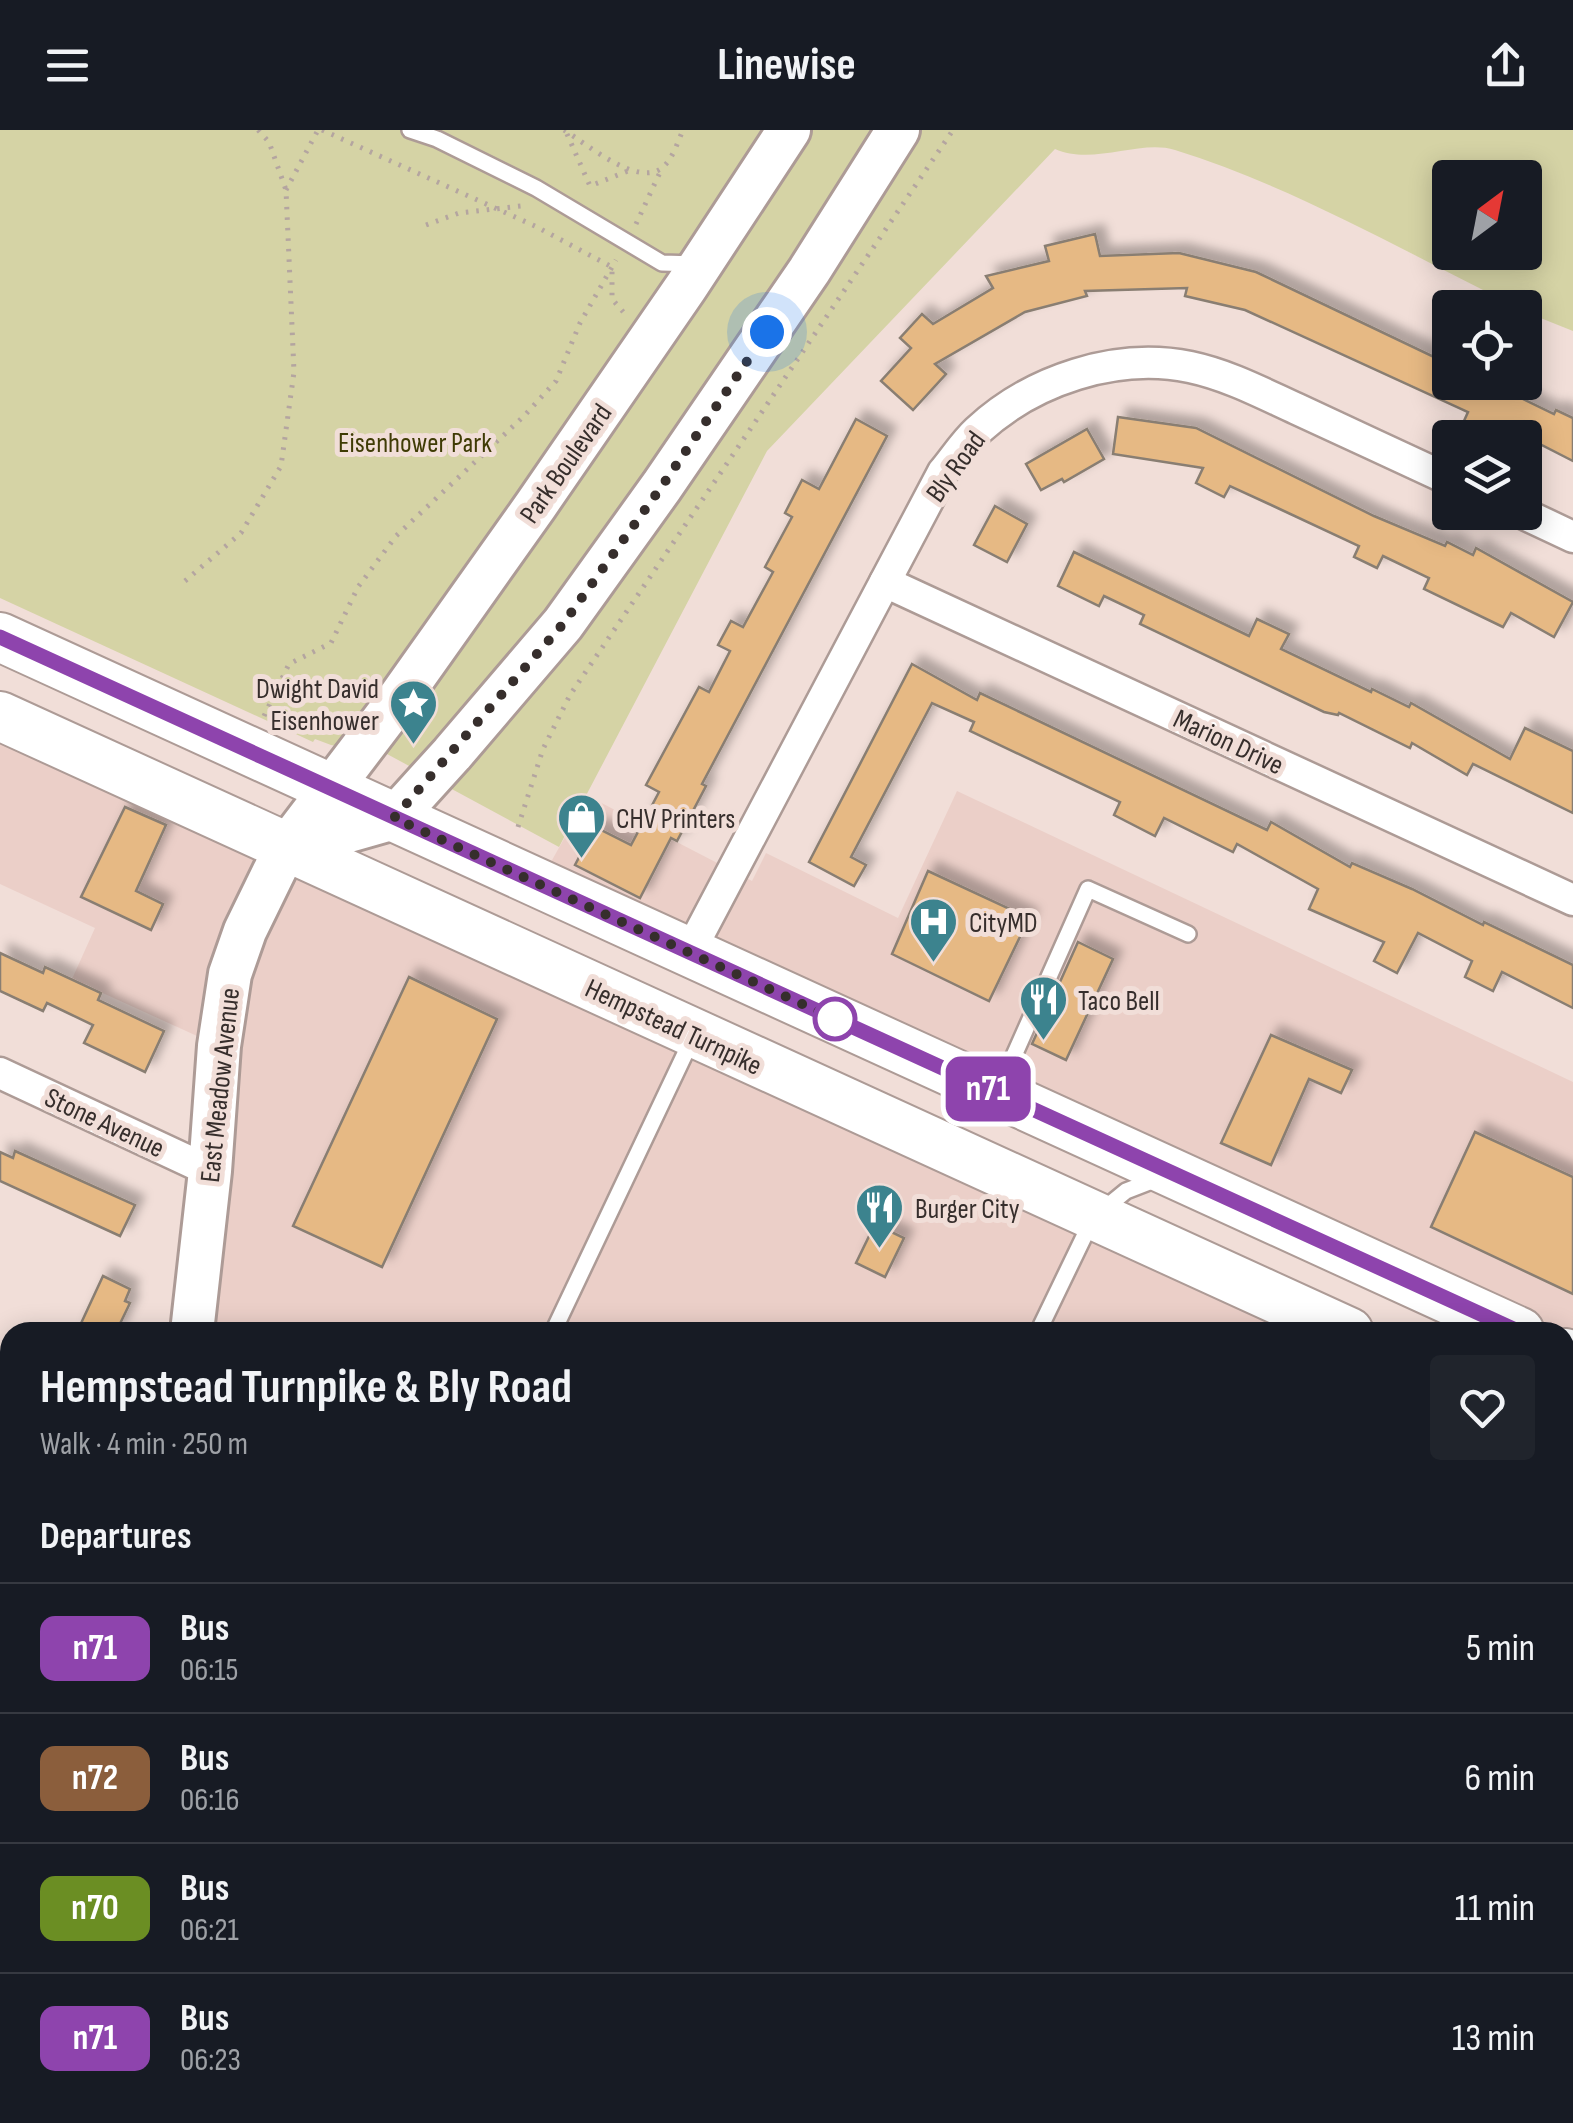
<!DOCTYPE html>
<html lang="en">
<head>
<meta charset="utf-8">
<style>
	body { margin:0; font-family:"Sofia Sans Condensed",sans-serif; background:#20242c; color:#f1f3f6; height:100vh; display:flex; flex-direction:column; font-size:38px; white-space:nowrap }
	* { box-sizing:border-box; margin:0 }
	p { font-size:32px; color:#9ea1a6 }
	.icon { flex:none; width:55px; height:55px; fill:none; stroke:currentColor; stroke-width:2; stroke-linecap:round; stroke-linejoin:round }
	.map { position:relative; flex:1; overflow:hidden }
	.side { position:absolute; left:0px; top:1192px; width:1575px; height:802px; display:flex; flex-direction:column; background:#171b24; border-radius:30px 30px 0 0; box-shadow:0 5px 25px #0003 }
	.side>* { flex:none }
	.badge { padding:0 20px; border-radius:15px; font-size:35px; line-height:65px }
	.needle { width:65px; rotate:32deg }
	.tools { position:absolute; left:1432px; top:30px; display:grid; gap:20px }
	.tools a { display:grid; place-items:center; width:110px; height:110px; border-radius:10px; background:#171b24; box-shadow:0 5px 25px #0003; font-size:50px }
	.you { position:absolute; width:50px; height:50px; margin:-25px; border:8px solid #fff; border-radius:50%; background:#1a73e8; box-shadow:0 0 0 15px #1a73e833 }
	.map>.badge { position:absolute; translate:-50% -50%; box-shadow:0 0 0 5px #fff }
	h2 { padding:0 40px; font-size:38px; line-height:90px }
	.round { display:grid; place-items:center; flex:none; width:105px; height:105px; border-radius:10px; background:#20242c }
	.overview { display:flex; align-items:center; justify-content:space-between; height:170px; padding:0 40px }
	h1 { font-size:48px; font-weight:700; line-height:75px }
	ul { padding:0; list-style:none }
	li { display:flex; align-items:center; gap:30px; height:130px; padding:0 40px; border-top:2px solid #363941 }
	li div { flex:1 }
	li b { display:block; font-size:38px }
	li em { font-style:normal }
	li .badge { min-width:110px; font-weight:700; text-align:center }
	header { display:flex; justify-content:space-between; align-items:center; height:130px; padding:0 40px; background:#171b24; font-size:45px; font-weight:700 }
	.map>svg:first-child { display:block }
	.built { fill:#ebcfc8 }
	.green { fill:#d5d3a5; fill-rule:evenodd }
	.building { fill:#e6b984; stroke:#897e72; stroke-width:2.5; filter:url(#shadow) }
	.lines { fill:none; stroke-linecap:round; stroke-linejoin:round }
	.lane-casing { stroke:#ad9b96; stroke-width:20 }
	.street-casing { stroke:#ad9b96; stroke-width:35 }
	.secondary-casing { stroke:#ad9b96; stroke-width:48 }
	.primary-casing { stroke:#ad9b96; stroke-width:52 }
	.path { stroke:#b4a5a0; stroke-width:5; stroke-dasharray:2.5 8; stroke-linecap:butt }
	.lane { stroke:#fff; stroke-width:15 }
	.street { stroke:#fff; stroke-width:30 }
	.secondary { stroke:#fff; stroke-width:42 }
	.primary { stroke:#fff; stroke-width:48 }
	.line-casing { stroke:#fff; stroke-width:22 }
	.line { stroke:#8e44ad; stroke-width:15 }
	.walk { stroke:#362e2c; stroke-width:10; stroke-dasharray:0 18 }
	.stop-dot { fill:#fff; stroke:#8e44ad; stroke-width:5 }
	.labels { text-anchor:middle; stroke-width:10; stroke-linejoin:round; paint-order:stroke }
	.park-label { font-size:28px; fill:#3f3b05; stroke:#f1ded8 }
	.street-label { font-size:28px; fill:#362e2c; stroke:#f1ded8 }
	.poi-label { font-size:28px; fill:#362e2c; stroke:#f1ded8; text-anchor:start }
</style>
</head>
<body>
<header><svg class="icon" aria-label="menu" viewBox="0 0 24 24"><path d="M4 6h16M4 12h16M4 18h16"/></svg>Linewise<svg class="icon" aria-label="share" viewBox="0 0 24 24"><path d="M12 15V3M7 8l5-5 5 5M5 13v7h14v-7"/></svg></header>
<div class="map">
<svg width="1573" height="1993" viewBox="0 0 1573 1993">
	<defs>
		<filter id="shadow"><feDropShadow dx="9" dy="-9" stdDeviation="5" flood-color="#0004"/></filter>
	</defs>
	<rect width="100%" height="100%" fill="#f1ded8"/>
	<g class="built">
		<path d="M0,590l1350,612h-1158l27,-286 -147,-67 23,-51 -95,-44z"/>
		<path d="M957,661l616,291v265l-8,-15h-24l-999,-454 46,-82 164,85 14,-28 132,65z"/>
		<path d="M1565,1300l8,4v689h-1452l1,-8h1443z"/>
	</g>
	<path class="green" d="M0,0h1573v201l-45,-18 -3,-5 -8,-1c-112,-55 -223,-120 -342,-157 -35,-11 -82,16 -120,-1l-288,302 -208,396 -172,-93 -56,-9 -16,-6 -2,3 -313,-144zM1450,48h75v74h-75z"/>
	<g class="building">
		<path d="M1095,104l5,22 79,-3 77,19 178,85 16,-35v60h38l66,32 2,-4 17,8v43l-51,-26 -1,2 -28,-13 -4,9 -25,-12 4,-9 -223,-102 -60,-14 2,-8 -102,3 2,5 -62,16 -90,52 11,10 -33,36 -32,-29 30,-33 -11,-10 22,-24 11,10 60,-36 -7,-12 63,-15 -4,-15z"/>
		<path d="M1118,287l78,11 178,88 71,30 2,-4 26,13 3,-7 97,54 -19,35 -43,-24 -8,14 -79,-38 5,-11 -46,-22 -6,12 -23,-11 5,-11 -90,-42 -39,-18 -6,11 -28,-14 7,-15 -90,-14z"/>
		<path d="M856,289l31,17 -185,348 4,2 -29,55 -6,-3 -31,60 -65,-33 20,-38 36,18 28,-53 -13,-7 53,-98 10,5 21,-41 -12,-6 13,-24 12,6 30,-55 -8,-5 27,-50 -7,-4 17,-33 17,9z"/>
		<path d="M1087,299l17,30 -40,23 -2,-3 -21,11 -15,-26z"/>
		<path d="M995,376l32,18 -20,38 -33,-17z"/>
		<path d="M1074,422l175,84 8,-17 32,15 -8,15 90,43 1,-3 37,18 2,-4 99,56 15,-31 48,23v62l-100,-49 -6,11 -55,-32 -2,5 -71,-35 -1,2 -14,-3 -184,-88 4,-9 -40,-19 -5,10 -41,-20z"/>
		<path d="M912,534l65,36 3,-7 287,137 4,-8 79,45 2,-4 60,26 71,36 1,-3 89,43v43l-71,-36 -9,19 -28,-14 7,-16 -54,-28 -21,40 -23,-12 10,-19 -75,-33 9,-20 -81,-45 -4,8 -69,-34 -9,18 -41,-21 6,-13 -150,-71 4,-9 -42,-19 -81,154 15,8 -12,21 -45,-24z"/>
		<path d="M125,677l41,18 -30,66 27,13 -12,26 -70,-33z"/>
		<path d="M928,741l101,47 -40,83 -97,-47z"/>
		<path d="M1078,812l35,17 -47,101 -34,-16z"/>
		<path d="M0,823l43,20 2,-6 56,26 -3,7 66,31 -19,41 -61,-29 9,-18 -46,-22 -4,8 -43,-20z"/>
		<path d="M409,847l88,42 -115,248 -89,-41z"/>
		<path d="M1271,905l81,35 -11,23 -32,-14 -38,86 -50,-22z"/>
		<path d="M1475,1002l98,45v117l-142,-67z"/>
		<path d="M15,1021l120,54 -15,31 -120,-55v-29l13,6z"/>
		<path d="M875,1094l29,14 -19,39 -29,-14z"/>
		<path d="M103,1146l27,13 -5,12 5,2 -14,29h-39z"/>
	</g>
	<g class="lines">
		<defs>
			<g id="lane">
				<path d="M410,0l27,9 99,49 126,75 35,1"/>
				<path d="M1000,957l88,-198 100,45"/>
				<path d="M553,1202l139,-293"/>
				<path d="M1038,1202l55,-114 33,-27 31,-12"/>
				<path d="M1457,1985l19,8"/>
			</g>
			<g id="street">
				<path d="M1520,382l53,25"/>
				<path d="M885,452l688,318"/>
				<path d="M689,823l254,-481c11,-13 21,-29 34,-41 55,-51 139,-79 213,-64 38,8 72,26 107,42 51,24 102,47 153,71"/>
				<path d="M0,943l210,98"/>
				<path d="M0,1306l10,5"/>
				<path d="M0,1667l10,4"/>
				<path d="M0,1890l10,-2"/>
			</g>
			<g id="secondary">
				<path d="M285,719l109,-31 58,-64 111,-130 99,-138 147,-215 89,-141"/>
				<path d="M192,1202l18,-161 9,-125 11,-72 15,-43 40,-82 105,-138 146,-206 150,-218 103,-157"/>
				<path d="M121,1993l1,-8"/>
			</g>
			<g id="primary">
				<path d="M0,507l1520,695"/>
				<path d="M0,586l1349,616"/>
				<path d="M1565,1223l8,4"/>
				<path d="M1565,1303l8,3"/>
			</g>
		</defs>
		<use href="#lane" class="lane-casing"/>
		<use href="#street" class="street-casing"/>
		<use href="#secondary" class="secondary-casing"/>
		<use href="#primary" class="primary-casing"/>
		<g class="path">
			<path d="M322,0l213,96 77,41v32l13,15"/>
			<path d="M564,0c23,14 76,60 100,36 9,-8 14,-25 19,-36"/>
			<path d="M567,4l23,52 38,-15"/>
			<path d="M286,60l32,-60"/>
			<path d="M636,94l26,-56"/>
			<path d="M426,95l33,-12 62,-7"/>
			<path d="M185,451l56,-48 40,-67 13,-94 -8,-182 -17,-48 -11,-12"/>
			<path d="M264,586l25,-52 42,-21 27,-56 38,-51 128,-120 32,-35 24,-58 36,-63"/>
			<path d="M518,697l25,-78 27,-54 383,-565"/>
		</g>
		<use href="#lane" class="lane"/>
		<use href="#street" class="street"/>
		<use href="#secondary" class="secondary"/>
		<use href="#primary" class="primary"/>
	</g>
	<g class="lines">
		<defs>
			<path id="line" d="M0,507l1520,695"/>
		</defs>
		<use href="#line" class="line-casing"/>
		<use href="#line" class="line"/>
		<path class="walk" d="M767,202l-105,154 -99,138 -169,194 441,201"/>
	</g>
	<defs>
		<symbol id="sight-pin" viewBox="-11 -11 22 30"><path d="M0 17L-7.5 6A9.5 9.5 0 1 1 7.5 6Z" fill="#3c838e" stroke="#f1ded8"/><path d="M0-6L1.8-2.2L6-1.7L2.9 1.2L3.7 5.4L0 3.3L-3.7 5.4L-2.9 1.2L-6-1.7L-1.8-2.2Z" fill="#fff"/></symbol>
		<symbol id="shop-pin" viewBox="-11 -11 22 30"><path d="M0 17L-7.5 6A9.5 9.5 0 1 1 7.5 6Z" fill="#3c838e" stroke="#f1ded8"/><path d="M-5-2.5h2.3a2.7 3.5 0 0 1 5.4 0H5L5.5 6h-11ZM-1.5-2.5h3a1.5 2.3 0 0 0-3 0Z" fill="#fff"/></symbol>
		<symbol id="hospital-pin" viewBox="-11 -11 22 30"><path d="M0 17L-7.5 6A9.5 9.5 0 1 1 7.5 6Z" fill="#3c838e" stroke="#f1ded8"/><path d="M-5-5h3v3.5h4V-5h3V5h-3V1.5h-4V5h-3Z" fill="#fff"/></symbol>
		<symbol id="restaurant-pin" viewBox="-11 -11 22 30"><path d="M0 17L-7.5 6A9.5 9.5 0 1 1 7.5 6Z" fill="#3c838e" stroke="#f1ded8"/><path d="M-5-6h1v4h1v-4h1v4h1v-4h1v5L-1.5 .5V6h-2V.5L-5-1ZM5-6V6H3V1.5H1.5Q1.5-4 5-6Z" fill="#fff"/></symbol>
	</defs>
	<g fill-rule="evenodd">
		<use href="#sight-pin" x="386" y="546" width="55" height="75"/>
		<use href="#shop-pin" x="554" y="660" width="55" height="75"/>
		<use href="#hospital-pin" x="906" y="764" width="55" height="75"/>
		<use href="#restaurant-pin" x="1016" y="842" width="55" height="75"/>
		<use href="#restaurant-pin" x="852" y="1050" width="55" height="75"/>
	</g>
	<circle class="stop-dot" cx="835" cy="889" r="20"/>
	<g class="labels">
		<g class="park-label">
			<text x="415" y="322">Eisenhower Park</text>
		</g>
		<g class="street-label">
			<text transform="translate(565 333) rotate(-55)" y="10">Park Boulevard</text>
			<text transform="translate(955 336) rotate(-54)" y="10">Bly Road</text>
			<text transform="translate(1229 611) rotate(25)" y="10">Marion Drive</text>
			<text transform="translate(674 896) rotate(25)" y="10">Hempstead Turnpike</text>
			<text transform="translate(219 955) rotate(-84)" y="10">East Meadow Avenue</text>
			<text transform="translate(105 992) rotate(25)" y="10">Stone Avenue</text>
		</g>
		<g class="poi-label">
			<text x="379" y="568" text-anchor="end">Dwight David<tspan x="379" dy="32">Eisenhower</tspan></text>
			<text x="616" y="698">CHV Printers</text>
			<text x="969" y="802">CityMD</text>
			<text x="1078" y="880">Taco Bell</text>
			<text x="915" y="1088">Burger City</text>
		</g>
	</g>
</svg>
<div class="tools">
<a><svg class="needle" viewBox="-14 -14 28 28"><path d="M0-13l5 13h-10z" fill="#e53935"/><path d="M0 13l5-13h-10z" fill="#9ea1a6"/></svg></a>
<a><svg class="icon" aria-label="locate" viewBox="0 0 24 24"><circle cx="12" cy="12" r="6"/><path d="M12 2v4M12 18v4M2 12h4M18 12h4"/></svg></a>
<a><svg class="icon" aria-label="layers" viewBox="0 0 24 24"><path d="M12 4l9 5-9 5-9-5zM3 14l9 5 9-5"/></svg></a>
</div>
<div class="you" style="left:767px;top:202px"></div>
<b class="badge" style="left:988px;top:959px;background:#8e44ad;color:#fff">n71</b>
<section class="side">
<div class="overview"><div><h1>Hempstead Turnpike &amp; Bly Road</h1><p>Walk · 4 min · 250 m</p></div><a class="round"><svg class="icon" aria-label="heart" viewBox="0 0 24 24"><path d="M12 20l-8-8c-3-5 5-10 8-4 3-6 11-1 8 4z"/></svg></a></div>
<h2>Departures</h2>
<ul>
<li><span class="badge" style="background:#8e44ad;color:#fff">n71</span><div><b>Bus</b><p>06:15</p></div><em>5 min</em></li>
<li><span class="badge" style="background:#8b5e3c;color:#fff">n72</span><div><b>Bus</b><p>06:16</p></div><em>6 min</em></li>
<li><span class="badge" style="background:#6b8e23;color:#fff">n70</span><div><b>Bus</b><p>06:21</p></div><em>11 min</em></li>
<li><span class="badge" style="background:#8e44ad;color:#fff">n71</span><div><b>Bus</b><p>06:23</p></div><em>13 min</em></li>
</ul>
</section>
</div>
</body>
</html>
